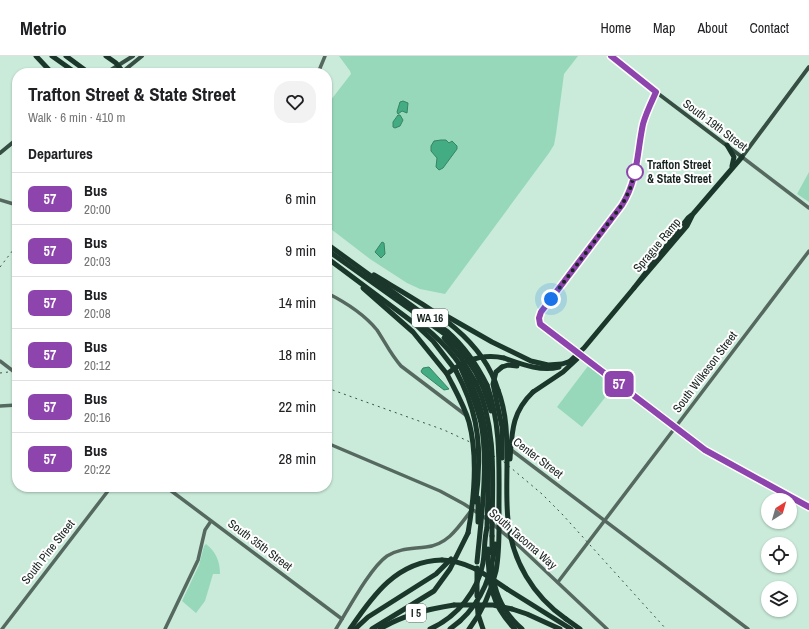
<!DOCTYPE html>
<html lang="en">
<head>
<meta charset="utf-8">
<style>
	body { margin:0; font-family:"Archivo Narrow",sans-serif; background:#f2f2f2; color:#202124; height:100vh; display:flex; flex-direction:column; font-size:15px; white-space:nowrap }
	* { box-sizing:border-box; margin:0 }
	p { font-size:13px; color:#757577 }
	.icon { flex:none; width:22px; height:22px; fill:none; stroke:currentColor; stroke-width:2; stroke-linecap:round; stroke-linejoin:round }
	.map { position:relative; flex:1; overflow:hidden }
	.drawer { position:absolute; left:12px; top:12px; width:320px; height:424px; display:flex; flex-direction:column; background:#fff; border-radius:16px; box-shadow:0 1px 3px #0004 }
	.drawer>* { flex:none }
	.badge { padding:0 8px; border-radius:6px; font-size:14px; line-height:26px }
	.needle { width:26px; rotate:37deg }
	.buttons { position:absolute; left:761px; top:437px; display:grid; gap:8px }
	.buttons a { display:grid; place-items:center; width:36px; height:36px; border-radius:50%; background:#fff; box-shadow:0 1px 3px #0004; font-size:20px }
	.you { position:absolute; width:20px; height:20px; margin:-10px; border:3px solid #fff; border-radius:50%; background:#1a73e8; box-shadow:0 0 0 6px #1a73e833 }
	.map>.badge { position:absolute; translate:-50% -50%; box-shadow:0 0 0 2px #fff }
	h2 { padding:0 16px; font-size:15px; line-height:36px }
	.round { display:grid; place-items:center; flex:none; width:42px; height:42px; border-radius:16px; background:#f2f2f2 }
	.overview { display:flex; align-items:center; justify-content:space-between; height:68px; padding:0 16px }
	h1 { font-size:19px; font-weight:700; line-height:30px }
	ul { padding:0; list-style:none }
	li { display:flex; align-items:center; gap:12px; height:52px; padding:0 16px; border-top:1px solid #e0e0e0 }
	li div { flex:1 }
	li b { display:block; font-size:15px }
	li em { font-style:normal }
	li .badge { min-width:44px; font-weight:700; text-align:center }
	header { display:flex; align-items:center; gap:24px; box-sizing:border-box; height:56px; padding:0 20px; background:#fff; border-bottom:1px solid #e0e0e0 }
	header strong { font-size:19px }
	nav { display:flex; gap:22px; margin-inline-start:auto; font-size:14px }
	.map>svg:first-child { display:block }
	.green { fill:#97d8ba }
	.water { fill:#44ac83; stroke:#378365 }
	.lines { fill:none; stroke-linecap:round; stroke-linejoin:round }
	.secondary { stroke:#566960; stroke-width:3.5 }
	.primary { stroke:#364e43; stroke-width:4 }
	.highway { stroke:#1b372b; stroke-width:5 }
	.rail { stroke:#3f4f48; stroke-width:1; stroke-dasharray:2 4; stroke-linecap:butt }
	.secondary-bridge { stroke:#566960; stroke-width:3.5 }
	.highway-bridge { stroke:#1b372b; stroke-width:5 }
	.line-casing { stroke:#fff; stroke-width:9 }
	.line { stroke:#8e44ad; stroke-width:6 }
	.walk { stroke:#18241f; stroke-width:4; stroke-dasharray:0 7.2 }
	.stop-dot { fill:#fff; stroke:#8e44ad; stroke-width:2 }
	.labels { text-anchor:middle; stroke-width:4; stroke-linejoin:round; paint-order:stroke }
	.shield { fill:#fff; stroke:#5d6662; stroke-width:1 }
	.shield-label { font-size:11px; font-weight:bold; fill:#18241f }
	.street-label { font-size:12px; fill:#18241f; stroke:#fff }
	.stop-label { font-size:12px; font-weight:bold; fill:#18241f; stroke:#fff; text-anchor:start }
</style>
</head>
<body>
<header>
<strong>Metrio</strong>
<nav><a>Home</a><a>Map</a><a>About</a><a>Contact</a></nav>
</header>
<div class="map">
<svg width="809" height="573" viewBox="0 0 809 573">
	<rect width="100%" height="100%" fill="#caebda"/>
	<g class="green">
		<path d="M339,0h239l-14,18 -8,60 -2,11 -5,8 -104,141 -25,-5 -13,-6 -37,-24 -43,-33v-121l24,-31 -1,-3z"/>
		<path d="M809,116v30l-12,-8z"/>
		<path d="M588,310l26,20 -32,41 -25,-20z"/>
		<path d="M206,488c10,8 14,17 14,30h-7l-8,27 -9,12 -14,-12 17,-36 5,-19z"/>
	</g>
	<g class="water">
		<path d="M403,45l5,2 -1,10 -5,-2 -4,3 -1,-2 3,-10z"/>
		<path d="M398,59h2l3,5 -3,6 -5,2 -2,-1v-5z"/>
		<path d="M441,84h5l3,3 3,-2 5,5v3l-14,19 -4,2 -3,-3 1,-9 -6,-7v-5l3,-5z"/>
		<path d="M382,186l2,1 1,11 -4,4 -6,-6z"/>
		<path d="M429,311l20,22 -5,1 -22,-17 -1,-2 2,-3z"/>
	</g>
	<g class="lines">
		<g class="secondary">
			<path d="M318,17l7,-17"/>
			<path d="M742,101l67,51"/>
			<path d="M0,144l17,5"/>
			<path d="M327,237c18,9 37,21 50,37 8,12 14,25 24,36l66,50"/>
			<path d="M573,294l-31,-23c-4,-5 -3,-11 0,-17l85,-113 7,-21 11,-59 11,-25"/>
			<path d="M587,304l118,90 104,57"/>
			<path d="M0,305l17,13"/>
			<path d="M0,350l17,-1"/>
			<path d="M327,387l113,48 24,13 20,13 35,29 88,83"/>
			<path d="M510,393l238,180"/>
			<path d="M166,431l176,132"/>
			<path d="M558,526l251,-331"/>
			<path d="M2,573l109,-142"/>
			<path d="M165,573l33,-69 7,-30 6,-9"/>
			<path d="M336,573c12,-19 34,-61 51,-73 13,-8 25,-7 39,-9 21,-2 32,-19 44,-35"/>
		</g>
		<g class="primary">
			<path d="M611,0l45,36 86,65 67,-90"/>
			<path d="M106,17l27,-17"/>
			<path d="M121,17l21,-17"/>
			<path d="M0,97l17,-14"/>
		</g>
		<g class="highway">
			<path d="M36,0l16,17"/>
			<path d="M52,0l24,17"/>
			<path d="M66,0l23,17"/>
			<path d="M106,0l10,7 8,10"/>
			<path d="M727,89l7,12 -2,9"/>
			<path d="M693,158l-6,12 -53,62 54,-70 5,-4 49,-57"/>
			<path d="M327,188l121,88c17,15 29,33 39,53"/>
			<path d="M327,194l119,85c16,15 28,32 37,52"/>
			<path d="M327,202l87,65 19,18 23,30"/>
			<path d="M374,219c48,29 107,58 124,115"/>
			<path d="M363,232l50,44 34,42"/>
			<path d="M443,258l49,28 39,19 17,4 14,-1 9,-3"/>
			<path d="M414,263c25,18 44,38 58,66"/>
			<path d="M444,282l17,20 15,25"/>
			<path d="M504,302c17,6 37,14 55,9"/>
			<path d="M568,307l16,-15 50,-60"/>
			<path d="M502,311l6,-2 9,1"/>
			<path d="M533,336l30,-20 15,-14"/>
			<path d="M492,480v17"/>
			<path d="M488,493c0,33 3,56 27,80"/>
			<path d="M492,509c1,26 10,47 30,64"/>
			<path d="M507,533l64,40"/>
			<path d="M477,545l1,13 5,15"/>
			<path d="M512,553l15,5 33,15"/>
			<path d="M566,563l14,10"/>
			<path d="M350,573c23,-34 47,-68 92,-69"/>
			<path d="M355,573l13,-12 68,-43 15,-15"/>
			<path d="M372,573l62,-38 16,-22 18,-36"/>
			<path d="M380,573c23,-14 47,-20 74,-24"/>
			<path d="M430,573c27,-12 48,-38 53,-66 2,-12 1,-24 4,-35"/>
			<path d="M450,573l10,-8"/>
		</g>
		<g class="rail">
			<path d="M0,211l17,-22"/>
			<path d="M0,317l17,-2"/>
			<path d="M327,332l117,42 26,12 34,20 38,32 20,20 104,115"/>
		</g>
		<path class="secondary-bridge" d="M573,294l14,10"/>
		<g class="highway-bridge">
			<path d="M460,310c8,18 16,37 21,57 8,41 0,97 -4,139"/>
			<path d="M456,315c19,35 25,66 22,106 0,8 -2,16 -2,25"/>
			<path d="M476,327c22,46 16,102 16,153"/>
			<path d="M472,329c21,46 16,94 15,143"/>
			<path d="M483,331l8,24"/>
			<path d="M498,334c9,24 9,47 9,72 0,19 -1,39 1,58 4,41 25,76 58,99"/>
			<path d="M502,402v-31l-9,-43 3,-12 6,-5"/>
			<path d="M510,403c2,-28 2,-47 23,-67"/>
			<path d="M478,466v-24"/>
			<path d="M468,477c6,-34 10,-77 1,-111 -5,-17 -14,-32 -22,-48 17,-14 35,-21 57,-16"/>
			<path d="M442,504c26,1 44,15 65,29"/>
			<path d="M477,540v-28"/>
			<path d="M454,549h39l19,4"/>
			<path d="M460,565c23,-21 32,-47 35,-77"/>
			<path d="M469,573c13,-17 22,-37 27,-58 4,-21 3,-43 3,-64 0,-42 2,-83 -12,-122"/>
		</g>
	</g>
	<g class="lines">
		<defs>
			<path id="line" d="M611,0l45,36c-5,11 -10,21 -13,32 -6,28 -5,56 -21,81l-81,107 -2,6 1,6 165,126 104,57"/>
		</defs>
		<use href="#line" class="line-casing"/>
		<use href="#line" class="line"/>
		<path class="walk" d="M551,243l71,-94 8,-16 5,-17"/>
	</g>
	<circle class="stop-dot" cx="635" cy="116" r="8"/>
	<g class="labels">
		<g class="shield">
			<rect x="412" y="253" width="36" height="18" rx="3"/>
			<rect x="406" y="548" width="20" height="18" rx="3"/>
		</g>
		<g class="shield-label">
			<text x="430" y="266">WA 16</text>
			<text x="416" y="561">I 5</text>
		</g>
		<g class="street-label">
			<text transform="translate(715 69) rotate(37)" y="4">South 19th Street</text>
			<text transform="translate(657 189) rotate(-50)" y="4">Sprague Ramp</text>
			<text transform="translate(705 316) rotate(-53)" y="4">South Wilkeson Street</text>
			<text transform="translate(538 402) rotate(37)" y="4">Center Street</text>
			<text transform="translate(523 483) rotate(41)" y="4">South Tacoma Way</text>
			<text transform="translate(260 489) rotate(37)" y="4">South 35th Street</text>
			<text transform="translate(48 496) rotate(-52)" y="4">South Pine Street</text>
		</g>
		<g class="stop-label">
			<text x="647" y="113">Trafton Street<tspan x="647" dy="14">&amp; State Street</tspan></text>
		</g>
	</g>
</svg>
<div class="buttons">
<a><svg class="needle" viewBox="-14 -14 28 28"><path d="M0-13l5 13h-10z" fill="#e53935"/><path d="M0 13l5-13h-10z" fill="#757577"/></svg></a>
<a><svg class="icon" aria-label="locate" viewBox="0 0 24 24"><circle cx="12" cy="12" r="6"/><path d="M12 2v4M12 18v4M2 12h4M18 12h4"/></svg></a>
<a><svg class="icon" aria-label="layers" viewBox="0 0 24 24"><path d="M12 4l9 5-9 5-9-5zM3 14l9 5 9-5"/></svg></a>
</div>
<div class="you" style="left:551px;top:243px"></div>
<b class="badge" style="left:619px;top:328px;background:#8e44ad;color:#fff">57</b>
<section class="drawer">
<div class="overview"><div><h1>Trafton Street &amp; State Street</h1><p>Walk · 6 min · 410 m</p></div><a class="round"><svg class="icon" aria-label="heart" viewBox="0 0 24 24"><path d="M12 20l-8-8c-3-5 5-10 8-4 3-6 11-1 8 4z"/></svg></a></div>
<h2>Departures</h2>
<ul>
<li><span class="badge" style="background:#8e44ad;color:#fff">57</span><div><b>Bus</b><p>20:00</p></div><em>6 min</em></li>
<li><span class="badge" style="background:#8e44ad;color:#fff">57</span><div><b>Bus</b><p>20:03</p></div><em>9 min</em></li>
<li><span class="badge" style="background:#8e44ad;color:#fff">57</span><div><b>Bus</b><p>20:08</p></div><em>14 min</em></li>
<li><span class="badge" style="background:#8e44ad;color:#fff">57</span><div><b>Bus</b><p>20:12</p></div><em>18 min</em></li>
<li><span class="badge" style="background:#8e44ad;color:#fff">57</span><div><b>Bus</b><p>20:16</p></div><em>22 min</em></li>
<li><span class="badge" style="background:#8e44ad;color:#fff">57</span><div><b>Bus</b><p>20:22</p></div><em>28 min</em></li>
</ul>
</section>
</div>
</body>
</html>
